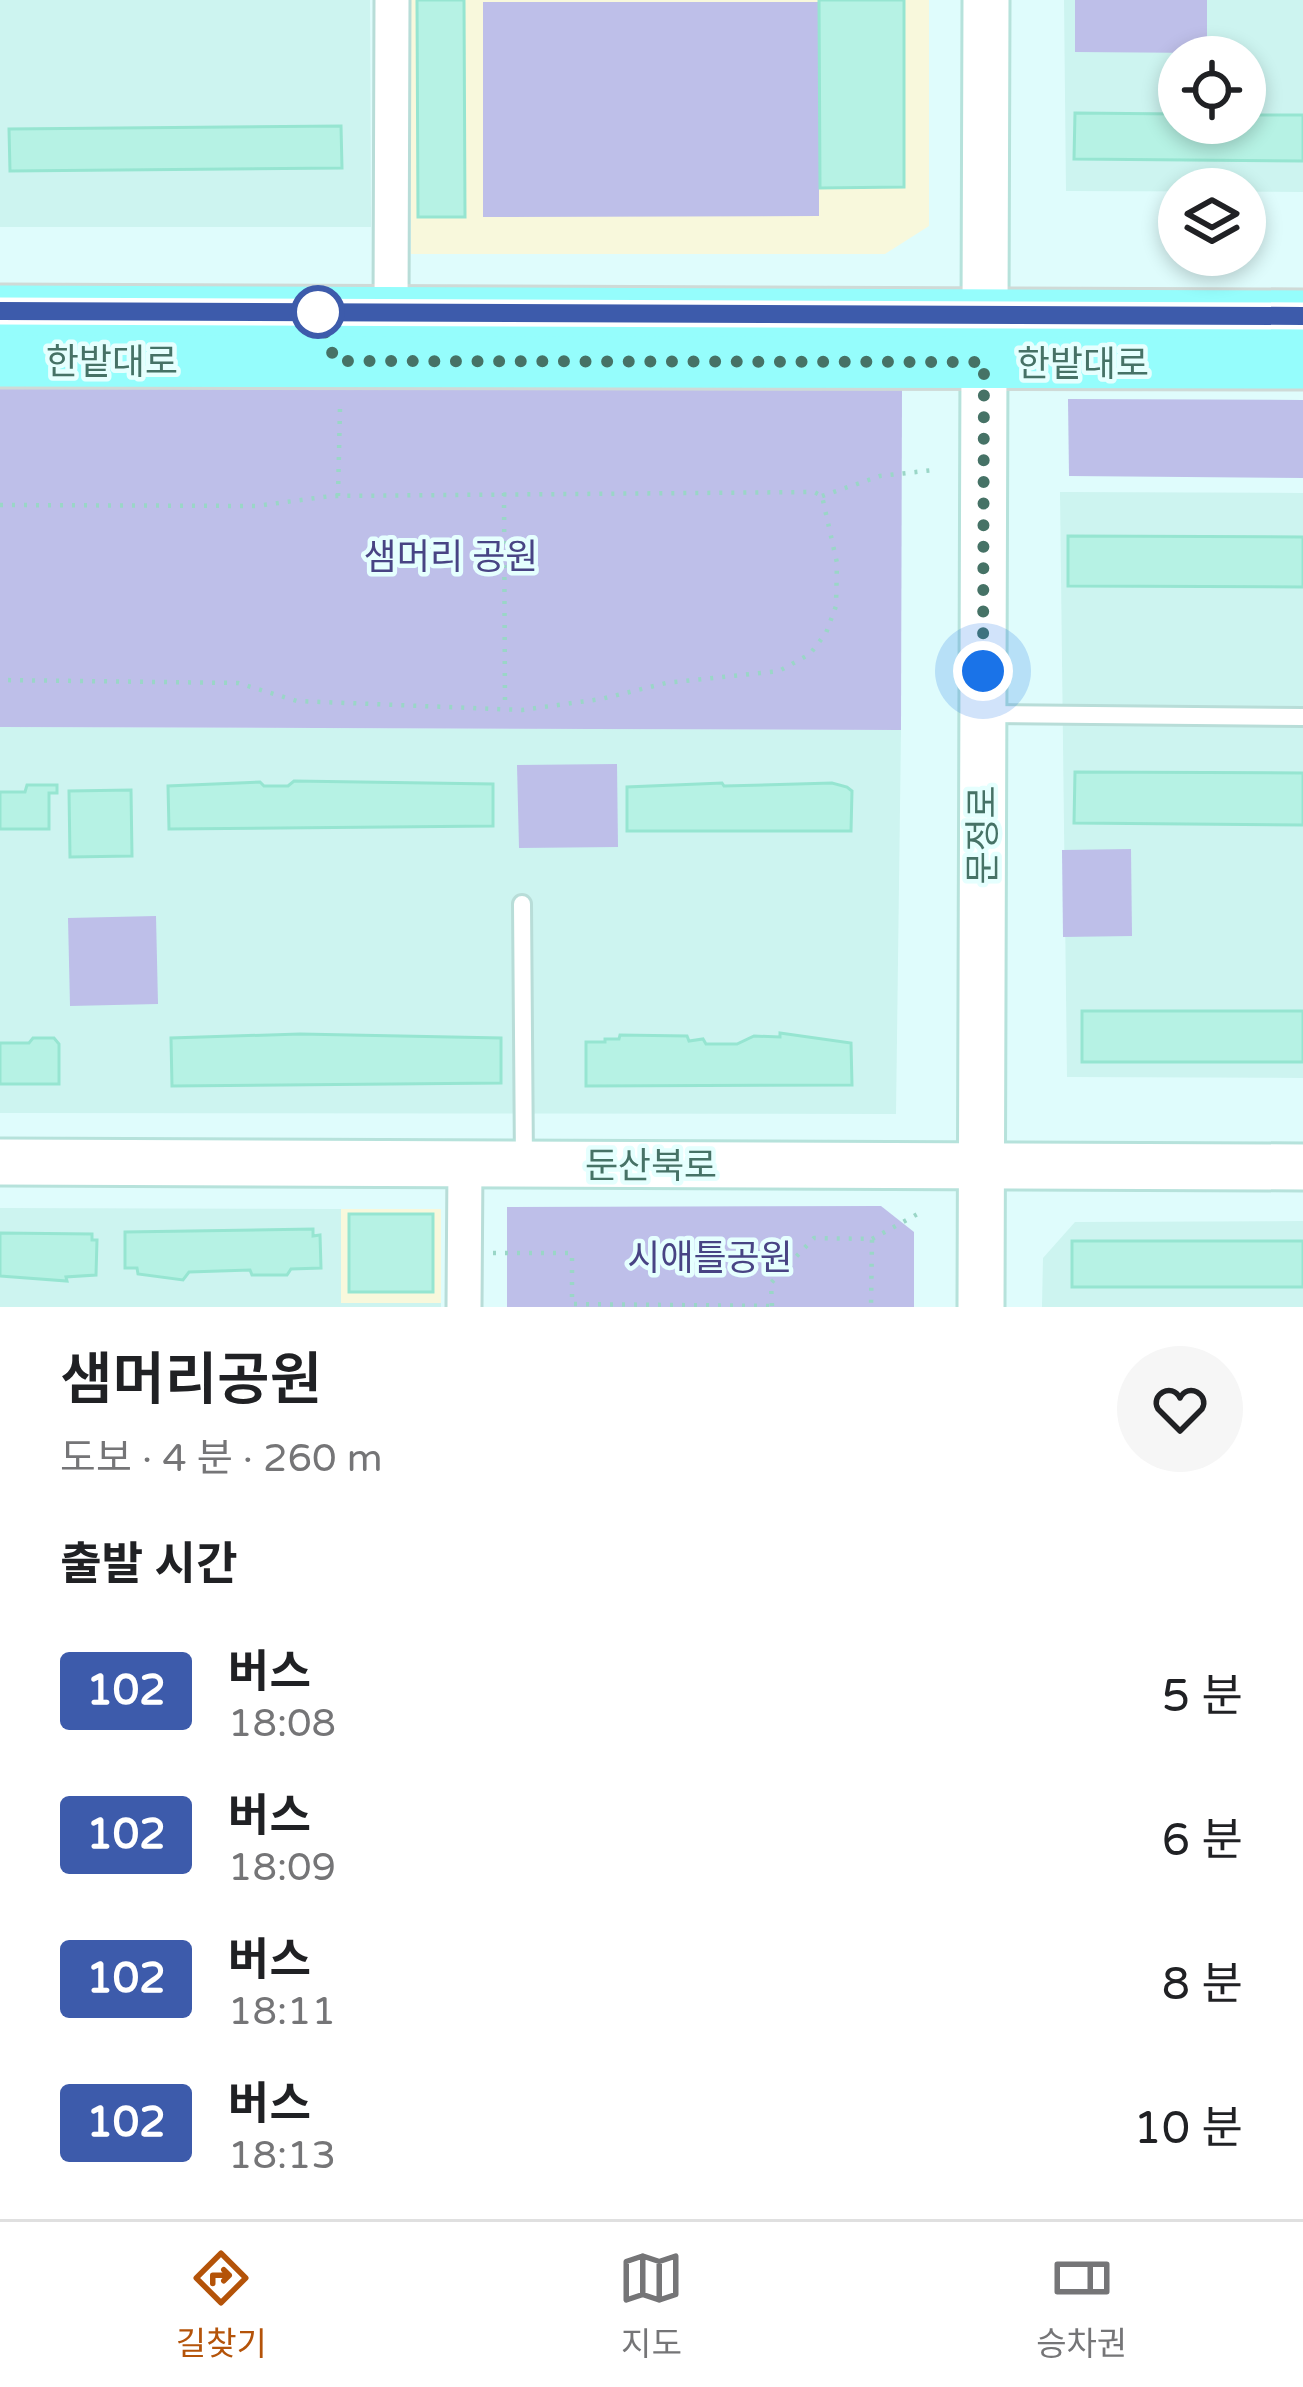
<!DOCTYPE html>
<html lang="ko">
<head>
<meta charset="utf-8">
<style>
	body { margin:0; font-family:"Varela Round","Noto Sans KR",sans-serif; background:#f6f6f6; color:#202124; height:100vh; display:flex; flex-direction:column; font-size:45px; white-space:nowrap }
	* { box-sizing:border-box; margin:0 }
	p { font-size:39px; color:#757577 }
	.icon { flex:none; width:66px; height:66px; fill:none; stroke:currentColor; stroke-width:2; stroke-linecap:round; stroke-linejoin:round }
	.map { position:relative; height:1307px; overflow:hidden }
	.drawer { display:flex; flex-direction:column; background:#fff; flex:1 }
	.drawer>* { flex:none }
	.badge { padding:0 24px; border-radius:9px; font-size:42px; line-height:78px }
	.controls { position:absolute; left:1158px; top:36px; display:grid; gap:24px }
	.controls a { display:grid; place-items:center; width:108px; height:108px; border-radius:50%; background:#fff; box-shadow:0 6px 18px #0003; font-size:60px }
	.you { position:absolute; width:60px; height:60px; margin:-30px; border:9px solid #fff; border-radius:50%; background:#1a73e8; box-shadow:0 0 0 18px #1a73e833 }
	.map>.badge { position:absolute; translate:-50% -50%; box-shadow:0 0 0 6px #fff }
	h2 { padding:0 60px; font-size:45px; line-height:108px }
	.round { display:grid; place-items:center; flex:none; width:126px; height:126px; border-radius:63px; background:#f6f6f6 }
	.headline { display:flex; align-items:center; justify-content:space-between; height:204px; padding:0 60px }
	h1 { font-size:57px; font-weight:600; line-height:90px }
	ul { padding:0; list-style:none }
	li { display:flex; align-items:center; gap:36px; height:144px; padding:0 60px }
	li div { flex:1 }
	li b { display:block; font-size:45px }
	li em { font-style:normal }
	li .badge { min-width:132px; font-weight:700; text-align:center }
	.dock { display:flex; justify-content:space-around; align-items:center; height:168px; border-top:3px solid #e0e0e0; background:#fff; font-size:33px; color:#757577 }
	.dock a { display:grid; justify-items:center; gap:6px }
	.dock .on { color:#b45309 }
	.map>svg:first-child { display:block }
	.residential { fill:#cdf4f0; fill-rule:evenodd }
	.education { fill:#f8f8dc }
	.green { fill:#bebfe9 }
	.building { fill:#b6f2e4; stroke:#96e5d1; stroke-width:3 }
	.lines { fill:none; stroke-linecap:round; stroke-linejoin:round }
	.service-casing { stroke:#b8ddd8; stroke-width:22 }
	.minor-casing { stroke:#b8ddd8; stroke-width:39 }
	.secondary-casing { stroke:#b6e2db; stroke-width:51 }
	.primary-casing { stroke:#cfdad7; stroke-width:57 }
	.path { stroke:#9ad6c7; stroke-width:4.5; stroke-dasharray:3 9; stroke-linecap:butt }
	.service { stroke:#fff; stroke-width:16 }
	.minor { stroke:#fff; stroke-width:33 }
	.secondary { stroke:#fff; stroke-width:45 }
	.primary { stroke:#95fdfc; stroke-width:51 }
	.line-casing { stroke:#fff; stroke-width:27 }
	.line { stroke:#3d5bab; stroke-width:18 }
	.walk { stroke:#467266; stroke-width:12; stroke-dasharray:0 21.6 }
	.stop-dot { fill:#fff; stroke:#3d5bab; stroke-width:6 }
	.labels { text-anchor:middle; stroke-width:9; stroke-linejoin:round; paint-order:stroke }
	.street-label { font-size:36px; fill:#467266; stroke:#e5fffe }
	.park-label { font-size:36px; fill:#484484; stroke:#e5fffe }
</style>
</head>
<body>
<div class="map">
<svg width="1303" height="1307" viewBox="0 0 1303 1307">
	<rect width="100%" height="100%" fill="#dffcfc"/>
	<g class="residential">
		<path d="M0,0h370l1,227h-371z"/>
		<path d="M1064,0h239v192l-237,-1zM1179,57h66v66h-66z"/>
		<path d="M1060,492l243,1v585l-236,-1z"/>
		<path d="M0,727l901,3 -5,384 -896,-1z"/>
		<path d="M0,1208l341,1v93l100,1v4h-441z"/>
		<path d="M1303,1221v86h-261l1,-49 32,-36z"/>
	</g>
	<g class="education">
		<path d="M411,0h518v226l-44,28h-474z"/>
		<rect x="341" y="1209" width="100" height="94"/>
	</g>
	<g class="green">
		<path d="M1075,0h132v53l-132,-1z"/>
		<path d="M483,2h336v214l-336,1z"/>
		<path d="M0,383l902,3 -1,344 -901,-3z"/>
		<path d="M1068,399l235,1v78l-234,-2z"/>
		<path d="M617,764l1,83 -99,1 -2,-83z"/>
		<path d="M1131,849l1,87 -69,1 -1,-87z"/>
		<path d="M156,916l2,88 -88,2 -2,-88z"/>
		<path d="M881,1206l33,26v75h-407v-100z"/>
	</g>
	<g class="building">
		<path d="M417,0h47l1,217h-47z"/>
		<path d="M819,0h85v187l-84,1z"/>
		<path d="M1075,113l104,1v9h66v-8h58v46l-229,-2z"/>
		<path d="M341,126l1,42 -332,3 -1,-42z"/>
		<path d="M1068,536l235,1v50l-235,-1z"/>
		<path d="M1075,772l228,1v52l-229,-2z"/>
		<path d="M294,781l199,3v42l-324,3 -1,-43 92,-4 4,4h24z"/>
		<path d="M722,783l2,3 108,-3 15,4 5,4 -1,40h-224v-44z"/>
		<path d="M27,785h30v8h-8v36h-49v-37h25z"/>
		<path d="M131,790l1,66 -62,1 -1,-66z"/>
		<rect x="1082" y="1011" width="221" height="51"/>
		<path d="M780,1033l71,10 1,42 -266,1v-44h19v-3h14l1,-4 67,1 2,5 14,-2 3,5h31l17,-8 26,1z"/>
		<path d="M300,1034l201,4v45l-329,3 -1,-48z"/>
		<path d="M33,1038h21l5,6v40h-59v-41h29z"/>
		<rect x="349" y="1214" width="84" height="78"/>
		<path d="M313,1229v7l7,-1 1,33 -30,1 -4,6h-35l-2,-5 -61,2 -6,8 -45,-6 -1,-6h-12v-36z"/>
		<path d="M0,1233l92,1v6h5l-1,35 -30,2 1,4 -67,-5z"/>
		<rect x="1072" y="1241" width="231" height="46"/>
	</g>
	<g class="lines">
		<defs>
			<g id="service">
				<path d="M984,714l319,3"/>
				<path d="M522,904l2,260"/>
			</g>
			<g id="minor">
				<path d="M391,312l1,-312"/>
				<path d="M464,1307l1,-143"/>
			</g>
			<g id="secondary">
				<path d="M985,314l1,-314"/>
				<path d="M0,1162l1303,5"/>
				<path d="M981,1307l3,-945"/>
			</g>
			<g id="primary">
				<path d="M0,311l1303,5"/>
				<path d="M0,361l1303,2"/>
			</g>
		</defs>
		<use href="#service" class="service-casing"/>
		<use href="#minor" class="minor-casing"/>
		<use href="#secondary" class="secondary-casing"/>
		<use href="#primary" class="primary-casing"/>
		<g class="path">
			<path d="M504,493l1,216"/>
			<path d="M338,496l2,-88"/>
			<path d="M822,496l58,-20 54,-6"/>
			<path d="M0,505l256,1 75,-10 483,-4 8,4 15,67 -1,43 -10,27 -16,21 -31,17 -113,12 -65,16 -79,11 -225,-9 -59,-18 -238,-3"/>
			<path d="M872,1239l51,-28"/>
			<path d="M493,1253h79v51l200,2"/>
			<path d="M772,1306l-1,-23 43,-45 58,1 -1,68"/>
		</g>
		<use href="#service" class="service"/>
		<use href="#minor" class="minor"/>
		<use href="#secondary" class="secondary"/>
		<use href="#primary" class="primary"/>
	</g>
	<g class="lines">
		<defs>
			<path id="line" d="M0,311l1303,5"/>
		</defs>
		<use href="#line" class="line-casing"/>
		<use href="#line" class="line"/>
		<path class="walk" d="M318,312l17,49 649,1 -1,309"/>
	</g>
	<circle class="stop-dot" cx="318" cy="312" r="24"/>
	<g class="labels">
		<g class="street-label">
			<text x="112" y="374">한밭대로</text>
			<text x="1083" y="376">한밭대로</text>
			<text transform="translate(982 835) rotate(-90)" y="13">문정로</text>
			<text x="651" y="1178">둔산북로</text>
		</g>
		<g class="park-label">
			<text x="451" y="569">샘머리 공원</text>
			<text x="710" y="1270">시애틀공원</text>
		</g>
	</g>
</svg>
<div class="controls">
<a><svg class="icon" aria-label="locate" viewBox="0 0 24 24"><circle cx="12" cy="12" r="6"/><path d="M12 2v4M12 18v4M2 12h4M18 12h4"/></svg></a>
<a><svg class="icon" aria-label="layers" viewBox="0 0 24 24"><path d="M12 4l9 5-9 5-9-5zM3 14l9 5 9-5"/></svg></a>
</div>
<div class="you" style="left:983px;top:671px"></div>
</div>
<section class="drawer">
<div class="headline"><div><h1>샘머리공원</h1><p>도보 · 4 분 · 260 m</p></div><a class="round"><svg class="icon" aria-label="heart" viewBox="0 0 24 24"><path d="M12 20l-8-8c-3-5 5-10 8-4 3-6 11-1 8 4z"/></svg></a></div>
<h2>출발 시간</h2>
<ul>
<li><span class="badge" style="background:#3d5bab;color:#fff">102</span><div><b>버스</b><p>18:08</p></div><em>5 분</em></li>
<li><span class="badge" style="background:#3d5bab;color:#fff">102</span><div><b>버스</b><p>18:09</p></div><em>6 분</em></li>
<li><span class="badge" style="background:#3d5bab;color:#fff">102</span><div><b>버스</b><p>18:11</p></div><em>8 분</em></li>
<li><span class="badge" style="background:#3d5bab;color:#fff">102</span><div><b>버스</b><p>18:13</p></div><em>10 분</em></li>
</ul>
</section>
<nav class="dock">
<a class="on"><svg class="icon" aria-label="directions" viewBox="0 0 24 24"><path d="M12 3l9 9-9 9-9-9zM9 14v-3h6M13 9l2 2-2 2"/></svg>길찾기</a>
<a><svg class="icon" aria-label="map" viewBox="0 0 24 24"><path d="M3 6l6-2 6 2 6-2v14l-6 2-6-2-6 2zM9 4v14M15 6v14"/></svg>지도</a>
<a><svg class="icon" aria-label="tickets" viewBox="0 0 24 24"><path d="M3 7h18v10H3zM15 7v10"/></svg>승차권</a>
</nav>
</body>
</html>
